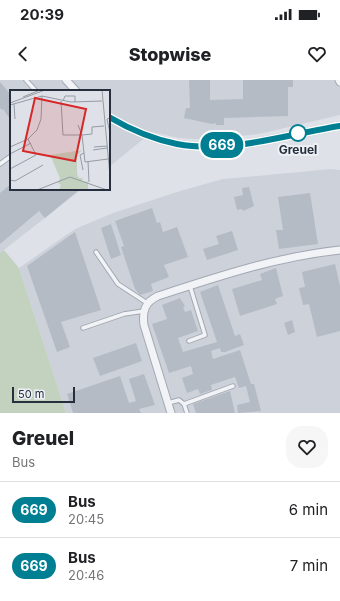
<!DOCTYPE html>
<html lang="en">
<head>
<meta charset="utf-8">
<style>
	body { margin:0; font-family:Inter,sans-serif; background:#f6f6f6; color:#202124; height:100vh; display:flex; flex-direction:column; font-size:15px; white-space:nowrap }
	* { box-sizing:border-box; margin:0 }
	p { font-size:13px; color:#757577 }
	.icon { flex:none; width:22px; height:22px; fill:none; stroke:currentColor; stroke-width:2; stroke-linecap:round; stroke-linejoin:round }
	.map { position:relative; height:333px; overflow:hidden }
	.drawer { display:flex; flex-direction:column; background:#fff; flex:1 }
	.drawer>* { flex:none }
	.badge { padding:0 8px; border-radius:13px; font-size:14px; line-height:26px }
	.scale { position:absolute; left:12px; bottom:10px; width:63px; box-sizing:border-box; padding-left:4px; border:2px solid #272f3f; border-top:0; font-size:11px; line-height:14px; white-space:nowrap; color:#272f3f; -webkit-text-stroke:3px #edf1f5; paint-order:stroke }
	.map>.badge { position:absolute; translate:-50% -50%; box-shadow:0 0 0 2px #fff }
	.round { display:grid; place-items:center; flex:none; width:42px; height:42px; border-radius:16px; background:#f6f6f6 }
	.overview { display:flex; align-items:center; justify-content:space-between; height:68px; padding:0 12px }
	h1 { font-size:19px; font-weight:800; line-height:30px }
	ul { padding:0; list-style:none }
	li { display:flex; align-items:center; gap:12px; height:56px; padding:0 12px; border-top:1px solid #e0e0e0 }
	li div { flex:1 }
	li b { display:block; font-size:15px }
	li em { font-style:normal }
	li .badge { min-width:44px; font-weight:700; text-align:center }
	.status { display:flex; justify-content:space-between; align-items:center; height:28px; padding:0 20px; background:#fff; direction:ltr }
	.status svg { height:11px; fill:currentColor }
	header { display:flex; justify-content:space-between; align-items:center; height:52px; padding:0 12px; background:#fff; font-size:18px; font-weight:800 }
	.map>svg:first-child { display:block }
	.built { fill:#ccd1da }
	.green { fill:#c3d2bf }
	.building { fill:#b5bbc5 }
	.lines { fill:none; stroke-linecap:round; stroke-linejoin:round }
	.lane-casing { stroke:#a3a9b2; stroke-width:5.5 }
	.street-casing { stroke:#a3a9b2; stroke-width:9 }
	.lane { stroke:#f1f3f6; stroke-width:3.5 }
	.street { stroke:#f1f3f6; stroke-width:7 }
	.line-casing { stroke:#fff; stroke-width:9 }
	.line { stroke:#007e92; stroke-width:6 }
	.stop-dot { fill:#fff; stroke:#007e92; stroke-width:2 }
	.labels { text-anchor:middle; stroke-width:4; stroke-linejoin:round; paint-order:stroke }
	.stop-label { font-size:12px; font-weight:bold; fill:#272f3f; stroke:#edf1f5 }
	.inset-road { fill:none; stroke:#959aa4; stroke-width:1 }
	.view { fill:#d62828; fill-opacity:0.15; stroke:#d62828; stroke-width:2 }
	.inset-edge { fill:none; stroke:#272f3f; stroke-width:2 }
</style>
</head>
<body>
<div class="status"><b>20:39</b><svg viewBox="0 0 49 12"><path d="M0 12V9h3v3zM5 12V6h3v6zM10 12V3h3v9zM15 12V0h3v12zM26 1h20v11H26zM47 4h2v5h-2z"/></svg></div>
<header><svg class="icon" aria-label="back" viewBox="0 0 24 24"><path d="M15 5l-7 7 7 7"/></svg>Stopwise<svg class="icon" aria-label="heart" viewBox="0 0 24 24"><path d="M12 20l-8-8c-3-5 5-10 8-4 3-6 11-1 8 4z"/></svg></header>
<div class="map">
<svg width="340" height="333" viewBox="0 0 340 333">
	<rect width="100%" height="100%" fill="#dee2e8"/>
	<g class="built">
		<path d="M0,0h340v35l-81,19 -51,6 -29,-2 -27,-6 -43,35v-76h-98v98h71l-82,64z"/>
		<path d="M331,89l9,1v243h-274l-47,-145 56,-39 38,-16 67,-22 43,-12z"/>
	</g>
	<path class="green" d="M4,170l15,18 47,145h-66v-160z"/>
	<g class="building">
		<path d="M189,0h21v20l33,-1v-19h50v7h-5v29l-64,2v7h-8v-2l-4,1 -28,-6 2,-10h4z"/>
		<path d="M0,2l11,13v25l-8,-11 -1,1 -2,-2z"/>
		<path d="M11,104v5h69l-35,29 -6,-7 -39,33v-51z"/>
		<path d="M249,107l5,19 -11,5 -1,-2 -5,1 -3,-13 9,-2 -1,-7z"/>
		<path d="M310,113l8,51 -39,5 -3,-19h7l-5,-33z"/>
		<path d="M152,128l5,15 3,-1 3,10 14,-5 11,30 -24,8 5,12 -18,7 2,7 -13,4 -5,-6 -14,-42 3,-1 -9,-25z"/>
		<path d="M111,144l10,31 -10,4 -10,-31z"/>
		<path d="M232,151l6,19 -31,10 -4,-11 16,-5 -3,-8z"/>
		<path d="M75,152l26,78 -40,12 9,25 -13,5 -30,-86z"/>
		<path d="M335,184l5,22v45l-23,6 -8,-33 -6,1 -4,-17 6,-1 -3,-15z"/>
		<path d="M276,188l7,28 -8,3 2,5 -37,12 -8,-27 30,-9 -2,-6z"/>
		<path d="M218,205l17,51 5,-2 4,11 -19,7h-4l-1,-4 -9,3 2,8 27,-9 11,34h3l7,27 -23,2 -1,-8 13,-3 -4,-16 -7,2 -4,-11 -24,8 1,5 -12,4 -2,-5 -11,4 -5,-15 11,-4 -2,-8 -22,7 -17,-49 15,-5 -5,-14 18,-7 5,8 -2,1 2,5 6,-2 7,21 -20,7 5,14 34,-10 -17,-50z"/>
		<path d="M292,240l3,12 -7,3 -4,-12z"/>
		<path d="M136,263l6,18 -42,15 -7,-18z"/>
		<path d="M144,294l11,31 -16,4 2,4h-68l-6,-19 53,-18 9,27 7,-2 -7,-22z"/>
		<path d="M230,311l5,22h-39l-3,-9z"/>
	</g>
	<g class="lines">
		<defs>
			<g id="lane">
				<path d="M26,0l10,11"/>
				<path d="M0,84l11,-8"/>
				<path d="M96,172l22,32 29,19"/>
				<path d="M83,248l41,-14 20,-3"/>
				<path d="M189,261l16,-6 -15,-49"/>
				<path d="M168,323l11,-3 5,4"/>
				<path d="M187,333l-3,-9 49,-18"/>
			</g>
			<g id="street">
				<path d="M66,0l10,11"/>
				<path d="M339,0l1,2"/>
				<path d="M109,37c22,13 43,22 68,27 53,10 111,-10 163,-18"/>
				<path d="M171,333l-27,-88c-2,-14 1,-23 14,-29 61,-20 118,-39 182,-46"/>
			</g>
		</defs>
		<use href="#lane" class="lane-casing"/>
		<use href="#street" class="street-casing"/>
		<use href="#lane" class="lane"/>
		<use href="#street" class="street"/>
	</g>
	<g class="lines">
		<defs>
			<path id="line" d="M109,37c22,13 43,22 68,27 53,10 111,-10 163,-18"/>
		</defs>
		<use href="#line" class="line-casing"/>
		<use href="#line" class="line"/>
	</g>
	<circle class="stop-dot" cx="298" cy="53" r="8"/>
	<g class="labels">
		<g class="stop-label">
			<text x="298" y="74">Greuel</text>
		</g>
	</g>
	<g transform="translate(10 10)">
		<rect width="100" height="100" fill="#dee2e8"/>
		<path d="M72,60l-5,6v18l2,4h4l-1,3 6,1v8h-29l2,-5 -3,-2 2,-5 -10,-23z" fill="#c3d2bf"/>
		<path class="inset-road" d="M92,0l8,86M13,7l17,-7M51,11l2,34h19l3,27 23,-3M53,11l2,-5h10v6M0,13l35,-13M4,14l1,15M0,15l32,-9 29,6 31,-1M100,28l-3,1 3,14M68,35l4,10 10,-1v-7l12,-1M0,57l18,-8 9,-9 4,-11 1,-23M84,57l13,-1M83,60l14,-2M0,64l21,-11M78,71l1,21M0,79l26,-14 -8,-16M73,80l-3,-15 4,-2M0,90l5,1 28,-16M27,100l33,-13 37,13"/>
		<path class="view" d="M25,8l51,11 -11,52 -52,-10z"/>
		<rect width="100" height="100" class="inset-edge"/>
	</g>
</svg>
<div class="scale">50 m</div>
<b class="badge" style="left:222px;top:65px;background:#007e92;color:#fff">669</b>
</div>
<section class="drawer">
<div class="overview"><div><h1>Greuel</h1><p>Bus</p></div><a class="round"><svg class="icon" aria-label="heart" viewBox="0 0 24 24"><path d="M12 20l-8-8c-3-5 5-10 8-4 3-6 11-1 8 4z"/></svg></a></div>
<ul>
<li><span class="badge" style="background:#007e92;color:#fff">669</span><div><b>Bus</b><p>20:45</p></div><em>6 min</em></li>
<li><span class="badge" style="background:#007e92;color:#fff">669</span><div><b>Bus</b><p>20:46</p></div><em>7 min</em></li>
</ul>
</section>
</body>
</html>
